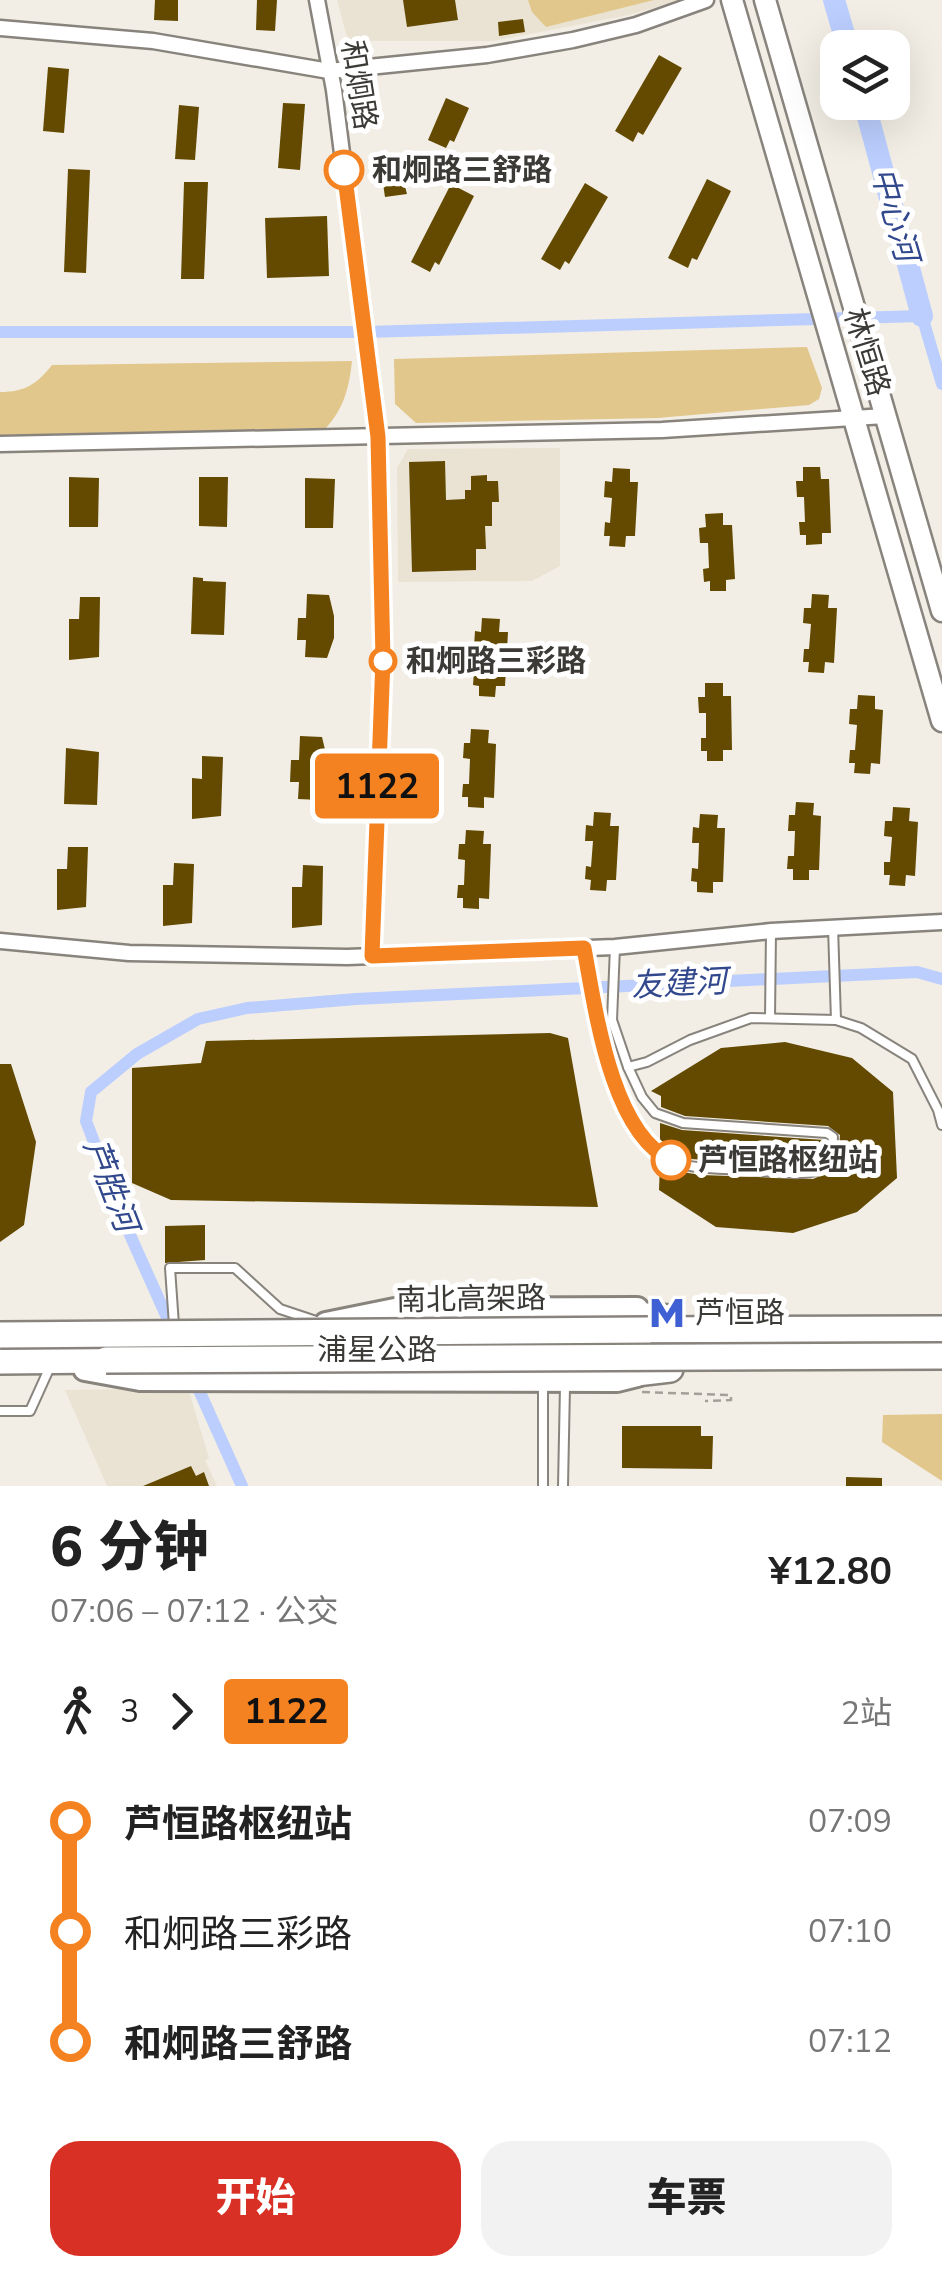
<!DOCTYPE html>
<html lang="zh">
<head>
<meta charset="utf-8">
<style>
	body { margin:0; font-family:"Nunito Sans","Noto Sans SC",sans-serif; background:#f2f2f2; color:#222; height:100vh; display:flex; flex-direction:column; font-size:38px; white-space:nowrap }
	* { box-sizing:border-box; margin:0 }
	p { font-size:32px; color:#767676 }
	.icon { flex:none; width:55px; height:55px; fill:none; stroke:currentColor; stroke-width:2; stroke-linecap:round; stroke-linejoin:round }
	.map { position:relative; height:1486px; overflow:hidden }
	.side { display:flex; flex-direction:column; background:#fff; flex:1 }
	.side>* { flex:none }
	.badge { padding:0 20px; border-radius:8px; font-size:35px; line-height:65px }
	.tools { position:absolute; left:820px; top:30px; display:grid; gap:20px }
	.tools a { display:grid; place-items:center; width:90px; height:90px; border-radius:20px; background:#fff; box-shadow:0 10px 40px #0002; font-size:50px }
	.map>.badge { position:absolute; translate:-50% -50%; box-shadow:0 0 0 5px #fff }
	.legs { display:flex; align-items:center; gap:15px; height:110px; padding:0 50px; font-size:32px }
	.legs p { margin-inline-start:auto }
	.head { display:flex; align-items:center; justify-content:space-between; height:170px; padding:0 50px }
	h1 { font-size:55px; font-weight:800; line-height:75px }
	.action { display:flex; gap:20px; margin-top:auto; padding:20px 50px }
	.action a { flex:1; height:115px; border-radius:30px; background:#d93025; color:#fff; font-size:40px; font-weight:800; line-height:115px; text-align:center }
	.action a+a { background:#f2f2f2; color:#222 }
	ul { padding:0 50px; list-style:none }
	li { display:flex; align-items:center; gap:35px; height:110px; font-size:38px }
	li i { display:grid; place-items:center; width:15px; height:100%; margin:0 12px; background:currentColor }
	li i::after { content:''; width:25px; height:25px; margin:-12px; border:8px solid; border-radius:50%; background:#fff }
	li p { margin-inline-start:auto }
	li:first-child i { background:linear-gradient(#0000 50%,currentColor 0) }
	li:last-child i { background:linear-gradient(currentColor 50%,#0000 0) }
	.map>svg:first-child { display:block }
	.built { fill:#eae3d3 }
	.green { fill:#e2c78c }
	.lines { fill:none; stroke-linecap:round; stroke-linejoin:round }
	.canal { stroke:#bbcefe; stroke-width:12 }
	.river { stroke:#bbcefe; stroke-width:22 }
	.building { fill:#634a00 }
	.lane-casing { stroke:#88847d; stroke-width:12 }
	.street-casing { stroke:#88847d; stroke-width:19 }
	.secondary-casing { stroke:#88847d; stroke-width:25 }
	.primary-casing { stroke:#88847d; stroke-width:28 }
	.highway-casing { stroke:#88847d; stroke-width:30 }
	.path { stroke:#a3a09a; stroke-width:2.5; stroke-dasharray:8 5; stroke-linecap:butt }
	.lane { stroke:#fff; stroke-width:8 }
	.street { stroke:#fff; stroke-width:14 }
	.secondary { stroke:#fff; stroke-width:20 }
	.primary { stroke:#fff; stroke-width:22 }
	.highway { stroke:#fff; stroke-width:25 }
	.highway-bridge-casing { stroke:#88847d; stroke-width:30; stroke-linecap:butt }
	.highway-bridge { stroke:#fff; stroke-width:25 }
	.line-1-casing { stroke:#fff; stroke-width:22 }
	.line-1 { stroke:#f58220; stroke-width:15 }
	.stop-1-dot { fill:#fff; stroke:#f58220; stroke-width:5 }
	.labels { text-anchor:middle; stroke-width:10; stroke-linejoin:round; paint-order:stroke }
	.street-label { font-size:30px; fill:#3c3a37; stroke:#fff }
	.stop-label { font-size:30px; font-weight:bold; fill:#3c3a37; stroke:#fff; text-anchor:start }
	.poi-label { font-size:30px; fill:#3c3a37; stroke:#fff; text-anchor:start }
	.water-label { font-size:32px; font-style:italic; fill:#32488d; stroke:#fff }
</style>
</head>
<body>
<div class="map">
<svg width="942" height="1486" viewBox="0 0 942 1486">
	<rect width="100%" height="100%" fill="#f2eee5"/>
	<g class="built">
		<path d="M337,0h344l-52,15 -136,26h-145z"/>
		<path d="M560,448v118l-28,15 -134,1 -1,-114 11,-19z"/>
		<path d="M188,1388l21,70 -4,2 12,26h-110l-42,-96z"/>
	</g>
	<g class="green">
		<path d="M528,0h126l-108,27 -14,-15z"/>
		<path d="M807,347l15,41 -3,11 -10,6 -151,13 -242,5 -21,-19 -1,-45z"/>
		<path d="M352,361c-3,27 -8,47 -26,67l-326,7v-43c25,0 37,-8 52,-27z"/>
		<path d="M942,1414v67l-60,-39 1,-27z"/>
	</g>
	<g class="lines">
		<g class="canal">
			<path d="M0,332h366l556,-16 20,68"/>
			<path d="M174,1333l-48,-107 -40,-105 5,-29 46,-38 61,-35 49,-11 109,-9 561,-27 25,7"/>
			<path d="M194,1379l48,107"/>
		</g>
		<g class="river">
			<path d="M834,0l14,48"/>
			<path d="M864,102l58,214"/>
		</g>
	</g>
	<g class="building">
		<path d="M155,0h23v21l-24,-1z"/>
		<path d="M257,0h20l-2,31 -19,-1z"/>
		<path d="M403,0h52l3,20 -51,7z"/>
		<path d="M523,19l2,13 -26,4 -1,-14z"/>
		<path d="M659,55l23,13 -39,67 -5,-3 -5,10 -18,-11z"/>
		<path d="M48,67l21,2 -5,64 -21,-2z"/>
		<path d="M446,98l23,10 -15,34 -4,-2 -4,8 -18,-8z"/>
		<path d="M283,103l22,1 -5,66 -22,-2z"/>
		<path d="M179,105l20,2 -4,53 -20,-1z"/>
		<path d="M398,161l9,33 -22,3 -5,-33z"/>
		<path d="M68,169l22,1 -4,103 -22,-1z"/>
		<path d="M707,179l24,12 -34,69 -5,-2 -4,10 -20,-10z"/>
		<path d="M184,182h24l-4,97h-23z"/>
		<path d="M585,183l23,14 -39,67 -4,-3 -5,9 -19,-11z"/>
		<path d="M451,184l23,12 -35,69 -4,-3 -5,10 -19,-10z"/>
		<path d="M327,216l2,60 -62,2 -2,-60z"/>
		<path d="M445,461l1,39 19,-1v-9h6v-14l16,-1v6h11l1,21h-7v24h-7l1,23h-10v21l-64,2 -3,-110z"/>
		<path d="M803,467h17l1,12h8l2,54h-9v11l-16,1v-10h-6l-1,-13h6l-1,-25h-7l-1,-16h7z"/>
		<path d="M613,468l17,1v13h8l-3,54h-9l-1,11 -16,-1 1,-10h-6l1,-14 5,1 2,-25 -8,-1 1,-16 7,1z"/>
		<path d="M69,477l30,1 -1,49h-29z"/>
		<path d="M199,477h29l-1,50 -28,-1z"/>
		<path d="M305,478l30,1 -2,49h-28z"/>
		<path d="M723,513v12h9l3,54 -9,1v11h-16v-10l-6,1 -1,-13 6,-1 -1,-25h-8l-1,-15 7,-1 -1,-13z"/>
		<path d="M193,577l10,1v3l23,1 -2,53 -33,-1z"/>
		<path d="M307,594l22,1 5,21v22l-7,20 -22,-1 1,-17h-9l1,-22h8z"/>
		<path d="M812,594l17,1 -1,13h9l-3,55 -9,-1 -1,11 -16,-1 1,-10h-6l1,-13h5l2,-25 -8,-1 1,-15h7z"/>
		<path d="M80,597h20l-1,60 -30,3v-41h10z"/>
		<path d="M482,618l18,1 -1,13h9l-3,54h-9l-1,11 -16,-1v-10l-6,-1 1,-13 6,1 1,-26h-7l1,-16 6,1z"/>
		<path d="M705,683h18v13h8l1,54h-9v11h-16v-10h-6v-13h5v-25h-7l-1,-16h7z"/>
		<path d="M858,695l17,1v13l8,1 -3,54 -9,-1 -1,11 -16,-1 1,-10h-6l1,-13h5l2,-25 -8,-1 1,-15h7z"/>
		<path d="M471,729l18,1 -1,13 8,1 -2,54 -10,-1v11l-16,-1v-10h-6l1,-13h6l1,-25 -7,-1 1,-15h6z"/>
		<path d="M300,736l22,1 5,21v22l-7,20 -22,-1 1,-17h-9l1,-22h8z"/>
		<path d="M66,748l33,4 -2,53 -33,-1z"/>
		<path d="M202,756l21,1 -2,59 -29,3v-41l10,1z"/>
		<path d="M796,802l18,1 -1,12 8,1 -2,54h-10v10h-16v-11h-6l1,-13h6l1,-25h-7l1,-16h6z"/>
		<path d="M893,807l17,1 -1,13 9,1 -3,54 -9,-1 -1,11 -16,-1 1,-10h-6v-13h6l2,-25 -8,-1 1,-15h7z"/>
		<path d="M594,812l17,1 -1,13h9l-3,54h-9l-1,11 -16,-1 1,-10 -6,-1 1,-13 5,1 2,-26h-8l1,-16 7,1z"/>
		<path d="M700,814l18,1 -1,13h8l-2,54h-10v11l-16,-1v-10l-6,-1 1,-13 6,1 1,-26h-7l1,-16 6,1z"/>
		<path d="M466,830l18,1 -1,13h8l-2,55 -10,-1v11l-16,-1v-10h-6l1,-13h6l1,-25 -7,-1 1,-15h6z"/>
		<path d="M68,847h20l-2,60 -29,3v-41h10z"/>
		<path d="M174,863l20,1 -2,59 -29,3v-41h10z"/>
		<path d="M303,865l20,1 -1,59 -30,3v-41h10z"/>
		<path d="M550,1033l18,5 30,169 -427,-7 -39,-17v-115l69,-5 5,-22z"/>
		<path d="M785,1042l67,16 41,34 4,86 -40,34 -64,21 -77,-6 -57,-37 1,-27 16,8 25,4 112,4 25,-11 2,-33 -12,-9 -143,-10 -24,-9v-11l-10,-5 70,-43z"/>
		<path d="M0,1064h11l25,78 -12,83 -24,17z"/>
		<path d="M660,1123l22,7 142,10v20l-33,6 -100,-7 -20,-6 -11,-9z"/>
		<path d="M205,1225v35l-40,3v-37z"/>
		<path d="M622,1426h79v10h12l-1,33 -90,-1z"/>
		<path d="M191,1466l5,10 8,-4 5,14h-66z"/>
		<path d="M846,1477l36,1v8h-36z"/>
	</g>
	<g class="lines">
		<defs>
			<g id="lane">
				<path d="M833,927l3,93"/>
				<path d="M584,948c11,62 24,164 75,206 21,17 64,14 90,16 27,1 58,9 82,-5l2,-28 -6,-4 -144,-10 -28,-10 -13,-16 -14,-30 -16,-47 3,-73"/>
				<path d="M770,1018l1,-87"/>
				<path d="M628,1067l19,-5 43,-22 61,-22 85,2 25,8 51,31 26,51 4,15"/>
				<path d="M174,1325l-4,-57h65l45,41 42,14"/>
				<path d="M543,1385v101"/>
				<path d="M0,1411h30l19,-42"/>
				<path d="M563,1486l2,-100"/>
			</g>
			<g id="street">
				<path d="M317,0l17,90 44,347 5,222 -11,297"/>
				<path d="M0,28l153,13 176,30 158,-16 86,-15 63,-15 70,-25"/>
				<path d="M0,444l662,-14 223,-14"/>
				<path d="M0,941l129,12 218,4 268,-10 156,-16 171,-9"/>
			</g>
			<g id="secondary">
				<path d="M732,0l210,721"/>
				<path d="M765,0l177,611"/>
			</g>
			<g id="primary">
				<path d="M326,1324l69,-14 242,-1"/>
				<path d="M85,1369l55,10 477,1 20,-5"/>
			</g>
			<g id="highway">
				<path d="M620,1314l50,4"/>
				<path d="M648,1330l294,-1"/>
				<path d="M0,1361l106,-1"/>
				<path d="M619,1375l51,-6"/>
			</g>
		</defs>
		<use href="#lane" class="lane-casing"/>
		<use href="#street" class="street-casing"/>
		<use href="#secondary" class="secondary-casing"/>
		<use href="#primary" class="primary-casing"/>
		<use href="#highway" class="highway-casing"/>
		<path class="path" d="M642,1392l89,3v5l-26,1"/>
		<use href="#lane" class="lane"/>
		<use href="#street" class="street"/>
		<use href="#secondary" class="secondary"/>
		<use href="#primary" class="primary"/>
		<use href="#highway" class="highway"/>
		<defs>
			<g id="highway-bridge">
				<path d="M0,1335l648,-5"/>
				<path d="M106,1360l836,-4"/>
			</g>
		</defs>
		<use href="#highway-bridge" class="highway-bridge-casing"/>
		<use href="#highway-bridge" class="highway-bridge"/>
	</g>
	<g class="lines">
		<defs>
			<path id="line-1" d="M344,170l34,267 5,222 -11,297 212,-8c11,59 27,185 87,212"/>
		</defs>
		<use href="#line-1" class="line-1-casing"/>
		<use href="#line-1" class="line-1"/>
	</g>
	<defs>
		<symbol id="metro-bare" viewBox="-9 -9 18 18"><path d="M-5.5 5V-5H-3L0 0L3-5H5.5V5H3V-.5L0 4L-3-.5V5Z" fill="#3f60d2" stroke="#fff" stroke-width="2.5" paint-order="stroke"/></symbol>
	</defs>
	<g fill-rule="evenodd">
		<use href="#metro-bare" x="642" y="1288" width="50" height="50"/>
	</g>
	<g class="stop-1-dot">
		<circle cx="344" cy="170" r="18"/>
		<circle cx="383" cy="661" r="12"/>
		<circle cx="671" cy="1160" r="18"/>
	</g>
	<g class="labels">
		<g class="street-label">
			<text transform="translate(359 85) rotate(81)" y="10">和炯路</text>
			<text transform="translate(867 352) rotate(73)" y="10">林恒路</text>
			<text transform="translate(471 1299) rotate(-1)" y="10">南北高架路</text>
			<text x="377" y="1360">浦星公路</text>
		</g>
		<g class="stop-label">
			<text x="372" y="180">和炯路三舒路</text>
			<text x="406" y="671">和炯路三彩路</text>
			<text x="698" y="1170">芦恒路枢纽站</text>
		</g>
		<g class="poi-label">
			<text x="695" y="1323">芦恒路</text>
		</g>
		<g class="water-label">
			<text transform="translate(895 214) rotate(74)" y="11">中心河</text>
			<text transform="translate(679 983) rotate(-3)" y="11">友建河</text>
			<text transform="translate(111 1185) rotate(69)" y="11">芦胜河</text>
		</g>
	</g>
</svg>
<div class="tools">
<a><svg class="icon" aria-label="layers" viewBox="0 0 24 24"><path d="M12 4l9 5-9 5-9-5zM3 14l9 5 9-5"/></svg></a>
</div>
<b class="badge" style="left:377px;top:786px;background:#f58220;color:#111">1122</b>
</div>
<section class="side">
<div class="head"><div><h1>6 分钟</h1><p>07:06 – 07:12 · 公交</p></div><b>¥12.80</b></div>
<div class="legs"><svg class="icon" aria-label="walk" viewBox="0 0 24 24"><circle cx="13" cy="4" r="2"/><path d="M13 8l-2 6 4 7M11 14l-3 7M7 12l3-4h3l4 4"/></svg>3<svg class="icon" aria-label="forward" viewBox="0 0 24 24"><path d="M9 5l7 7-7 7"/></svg><b class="badge" style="background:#f58220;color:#111">1122</b><p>2站</p></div>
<ul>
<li><i style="color:#f58220"></i><b>芦恒路枢纽站</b><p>07:09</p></li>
<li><i style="color:#f58220"></i><span>和炯路三彩路</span><p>07:10</p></li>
<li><i style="color:#f58220"></i><b>和炯路三舒路</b><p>07:12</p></li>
</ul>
<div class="action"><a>开始</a><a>车票</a></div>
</section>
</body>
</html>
